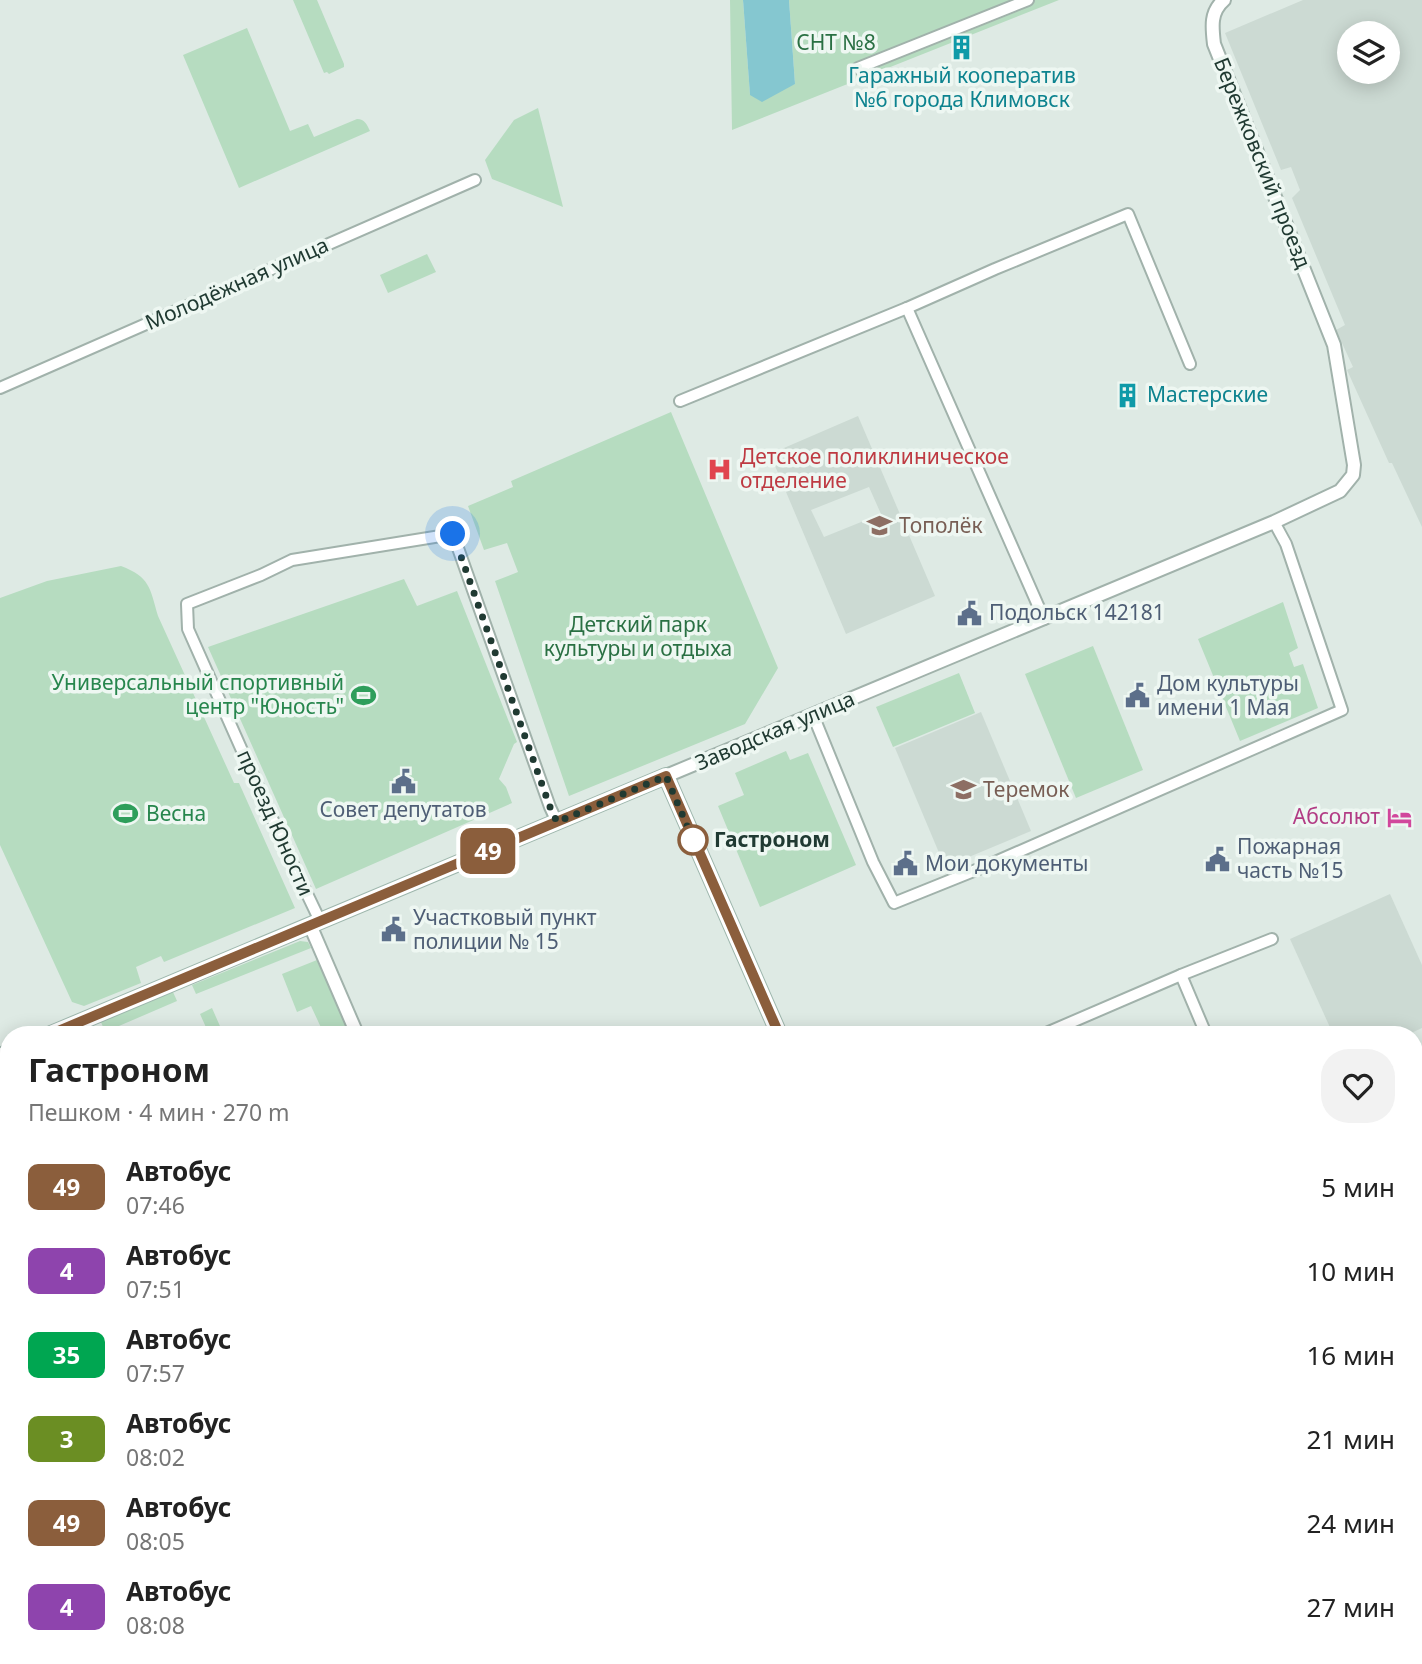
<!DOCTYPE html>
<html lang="ru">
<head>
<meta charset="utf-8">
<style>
	body { margin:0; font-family:"Noto Sans",sans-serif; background:#f2f2f2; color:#222; height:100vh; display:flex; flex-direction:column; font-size:26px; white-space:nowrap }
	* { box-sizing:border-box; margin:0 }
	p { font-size:23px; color:#767676 }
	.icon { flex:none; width:38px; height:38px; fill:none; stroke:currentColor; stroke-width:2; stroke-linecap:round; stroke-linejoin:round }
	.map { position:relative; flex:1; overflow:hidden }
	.side { position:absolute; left:0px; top:1026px; width:1423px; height:639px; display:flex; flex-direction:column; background:#fff; border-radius:28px 28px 0 0; box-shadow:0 4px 18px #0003 }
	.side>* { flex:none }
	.badge { padding:0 14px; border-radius:10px; font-size:24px; line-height:46px }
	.controls { position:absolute; left:1337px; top:21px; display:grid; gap:14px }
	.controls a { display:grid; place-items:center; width:63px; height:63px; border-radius:50%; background:#fff; box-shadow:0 4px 18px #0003; font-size:35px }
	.you { position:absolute; width:35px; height:35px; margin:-18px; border:5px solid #fff; border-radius:50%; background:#1a73e8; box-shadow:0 0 0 10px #1a73e833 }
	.map>.badge { position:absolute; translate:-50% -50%; box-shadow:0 0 0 4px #fff }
	.round { display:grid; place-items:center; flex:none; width:74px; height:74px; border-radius:28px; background:#f2f2f2 }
	.head { display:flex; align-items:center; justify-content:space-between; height:119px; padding:0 28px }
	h1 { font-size:33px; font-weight:700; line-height:52px }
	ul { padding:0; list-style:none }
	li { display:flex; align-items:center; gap:21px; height:84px; padding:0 28px }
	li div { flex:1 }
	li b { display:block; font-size:26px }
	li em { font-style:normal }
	li .badge { min-width:77px; font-weight:700; text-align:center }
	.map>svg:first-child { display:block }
	.built { fill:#ccdad3; fill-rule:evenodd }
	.green { fill:#b6dcc0 }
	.water { fill:#85c7d0 }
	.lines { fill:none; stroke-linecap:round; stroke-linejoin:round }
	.minor-casing { stroke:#a1b2ab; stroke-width:14 }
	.tertiary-casing { stroke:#a1b2ab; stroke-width:16 }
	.secondary-casing { stroke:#9db6ac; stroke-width:18 }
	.primary-casing { stroke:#bcc4c2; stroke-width:19 }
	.minor { stroke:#fff; stroke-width:10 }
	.tertiary { stroke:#fff; stroke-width:12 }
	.secondary { stroke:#fff; stroke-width:14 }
	.primary { stroke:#62a08f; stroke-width:16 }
	.line-casing { stroke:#fff; stroke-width:16 }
	.line { stroke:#8b5e3c; stroke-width:10 }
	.walk { stroke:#203a32; stroke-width:7; stroke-dasharray:0 12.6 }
	.stop-dot { fill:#fff; stroke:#8b5e3c; stroke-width:3.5 }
	.labels { text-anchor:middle; stroke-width:7; stroke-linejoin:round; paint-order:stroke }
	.park-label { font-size:21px; fill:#2a7043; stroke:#eef7f2 }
	.culture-label { font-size:21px; fill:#0d838f; stroke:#eef7f2 }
	.street-label { font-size:21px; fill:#203a32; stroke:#eef7f2 }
	.health-label { font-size:21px; fill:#be3a42; stroke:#eef7f2; text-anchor:start }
	.education-label { font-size:21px; fill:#785e54; stroke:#eef7f2; text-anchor:start }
	.service-label { font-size:21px; fill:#4e5e75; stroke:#eef7f2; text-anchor:start }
	.leisure-label { font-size:21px; fill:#27864d; stroke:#eef7f2; text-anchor:end }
	.hotel-label { font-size:21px; fill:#b23c85; stroke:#eef7f2; text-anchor:end }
	.stop-label { font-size:21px; font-weight:bold; fill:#203a32; stroke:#eef7f2; text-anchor:start }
</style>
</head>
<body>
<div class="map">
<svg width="1422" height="1664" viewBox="0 0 1422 1664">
	<rect width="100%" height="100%" fill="#deeae4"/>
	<g class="built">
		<path d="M1303,0h119v527l-30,-64h-3l-42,-93 6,-3 -17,-37 9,-5 -53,-127 8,-8 -9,-23 -10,3 -56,-137zM1388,33v39h-39v-39z"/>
		<path d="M858,416l77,180 -89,38 -76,-180zM869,487l12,27 -57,23 -13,-27z"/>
		<path d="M981,712l50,119 -86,36 -50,-119z"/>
		<path d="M1390,894l32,71v63l-13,6h-76l-43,-95z"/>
		<path d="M639,1656h61l-20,8h-37z"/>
	</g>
	<g class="green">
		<path d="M293,0h24l27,64v3l-15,7 -2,-2 -3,1z"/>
		<path d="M730,0h13l7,95 45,-11 -6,-84h270l-327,130z"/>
		<path d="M247,28l43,103 18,-7 6,13 43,-18c8,0 10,6 13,12l-131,57 -56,-133z"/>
		<path d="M538,108l25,99 -71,-28 -7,-19 29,-40z"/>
		<path d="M427,254l9,18 -48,21 -8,-18z"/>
		<path d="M671,412l107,256 -33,56 -176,72 -74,-215 23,-9 -11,-29 -23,7 -16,-44 45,-19 -2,-6z"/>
		<path d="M121,566c29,11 29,22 37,50l76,167h5l56,125 -131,54 -3,-6 -25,11 5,16 -57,23 -12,-4 -72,-157v-247l47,-17z"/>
		<path d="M404,579l13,27 40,-15 60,151 -3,2 -15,35 7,8 6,16 -196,86 -108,-242z"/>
		<path d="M1283,602l15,46 -9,5 5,14 9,-3 15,44 -78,33 -42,-102z"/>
		<path d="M1093,646l50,124 -67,28 -51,-124z"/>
		<path d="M959,673l16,40 -82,34 -17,-40z"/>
		<path d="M786,751l4,9 18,-7 48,112 -96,42 -42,-101 26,-11 -9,-22z"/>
		<path d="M300,941l8,1 3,6 -115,46 -4,-9z"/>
		<path d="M317,960l33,74h-26l-13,-28 -14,6 -15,-38z"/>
		<path d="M173,992l4,9 -72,31 -4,-10z"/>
		<path d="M212,1008l11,25 11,-4 2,5h-27l-9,-20z"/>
		<path d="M1422,1051v452l-8,-19v-429z"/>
		<path d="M306,1656h54l-19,8h-7l-1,-1 -3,1h-20z"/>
	</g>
	<path class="water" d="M743,0h46l6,84 -33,18 -12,-7z"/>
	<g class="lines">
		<defs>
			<g id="minor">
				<path d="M858,68l170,-68"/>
				<path d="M907,308l137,311"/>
				<path d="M0,388l475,-208"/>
				<path d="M680,401l227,-93 88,-39 133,-55 62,150"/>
				<path d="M813,715l60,147 21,41 92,-37 356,-156 -56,-166 -12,-22"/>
				<path d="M320,921l-32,-67 -100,-225 -1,-25 74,-29 31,-15 161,-26 97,273 7,15"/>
				<path d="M1181,975l25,59"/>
				<path d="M1044,1034l137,-59 91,-36"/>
				<path d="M1414,1523l8,19"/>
			</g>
			<g id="tertiary">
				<path d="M666,776l608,-254 66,-31 13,-16 1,-10 -20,-120 -120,-301c-2,-17 -4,-32 10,-44"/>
				<path d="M310,925l47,109"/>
				<path d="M627,1656l3,8"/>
			</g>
			<g id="secondary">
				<path d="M51,1034l615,-258 113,258"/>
				<path d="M0,1056l9,-4"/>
				<path d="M1060,1656l4,8"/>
			</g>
			<g id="primary">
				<path d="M0,1093l9,19"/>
				<path d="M0,1141l9,19"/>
				<path d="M245,1656l4,8"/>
				<path d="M260,1656l4,8"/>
			</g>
		</defs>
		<use href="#minor" class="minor-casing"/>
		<use href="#tertiary" class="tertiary-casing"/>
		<use href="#secondary" class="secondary-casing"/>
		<use href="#primary" class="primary-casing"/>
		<use href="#minor" class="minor"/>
		<use href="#tertiary" class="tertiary"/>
		<use href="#secondary" class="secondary"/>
		<use href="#primary" class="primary"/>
	</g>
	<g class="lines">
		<defs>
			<path id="line" d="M51,1034l615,-258 113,258"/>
		</defs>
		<use href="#line" class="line-casing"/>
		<use href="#line" class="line"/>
		<path class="walk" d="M453,534l97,273 7,15 109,-46 27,64"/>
	</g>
	<defs>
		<symbol id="building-bare" viewBox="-9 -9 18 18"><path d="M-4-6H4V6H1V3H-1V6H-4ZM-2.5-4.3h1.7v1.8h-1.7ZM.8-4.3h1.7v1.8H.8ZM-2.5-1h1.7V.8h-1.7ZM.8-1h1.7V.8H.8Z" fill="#0f9aa8" stroke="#eef7f2" stroke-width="2.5" paint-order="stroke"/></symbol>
		<symbol id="hospital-bare" viewBox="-9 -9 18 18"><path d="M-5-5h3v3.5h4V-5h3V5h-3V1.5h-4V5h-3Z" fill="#e0444e" stroke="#eef7f2" stroke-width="2.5" paint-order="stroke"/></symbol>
		<symbol id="school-bare" viewBox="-9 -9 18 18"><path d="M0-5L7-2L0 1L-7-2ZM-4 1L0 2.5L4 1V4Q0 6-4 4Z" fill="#8d6e63" stroke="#eef7f2" stroke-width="2.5" paint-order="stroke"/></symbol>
		<symbol id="civic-bare" viewBox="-9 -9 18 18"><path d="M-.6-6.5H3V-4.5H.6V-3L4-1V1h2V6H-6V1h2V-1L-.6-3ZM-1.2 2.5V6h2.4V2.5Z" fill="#5c6f8a" stroke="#eef7f2" stroke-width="2.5" paint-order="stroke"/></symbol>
		<symbol id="stadium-bare" viewBox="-9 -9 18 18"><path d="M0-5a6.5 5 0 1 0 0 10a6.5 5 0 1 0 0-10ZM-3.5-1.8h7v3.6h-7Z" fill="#2e9e5b" stroke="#eef7f2" stroke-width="2.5" paint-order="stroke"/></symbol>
		<symbol id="hotel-bare" viewBox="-9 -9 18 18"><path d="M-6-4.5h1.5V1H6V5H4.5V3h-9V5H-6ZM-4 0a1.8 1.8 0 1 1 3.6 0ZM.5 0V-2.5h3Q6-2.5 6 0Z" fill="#d1479c" stroke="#eef7f2" stroke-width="2.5" paint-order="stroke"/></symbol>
	</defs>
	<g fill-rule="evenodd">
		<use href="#building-bare" x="944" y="30" width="35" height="35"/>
		<use href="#building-bare" x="1110" y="378" width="35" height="35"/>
		<use href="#hospital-bare" x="702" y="452" width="35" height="35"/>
		<use href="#school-bare" x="862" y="508" width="35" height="35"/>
		<use href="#civic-bare" x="952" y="596" width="35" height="35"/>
		<use href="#stadium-bare" x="346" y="678" width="35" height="35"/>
		<use href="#civic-bare" x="1120" y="678" width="35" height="35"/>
		<use href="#civic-bare" x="386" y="764" width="35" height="35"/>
		<use href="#school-bare" x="946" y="772" width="35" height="35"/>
		<use href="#stadium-bare" x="108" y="796" width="35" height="35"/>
		<use href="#hotel-bare" x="1382" y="800" width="35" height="35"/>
		<use href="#civic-bare" x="1200" y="842" width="35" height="35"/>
		<use href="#civic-bare" x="888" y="846" width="35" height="35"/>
		<use href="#civic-bare" x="376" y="912" width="35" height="35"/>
	</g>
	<circle class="stop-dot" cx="693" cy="840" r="14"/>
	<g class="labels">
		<g class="park-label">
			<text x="836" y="50">СНТ №8</text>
			<text x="638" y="632">Детский парк<tspan x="638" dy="24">культуры и отдыха</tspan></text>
		</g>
		<g class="culture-label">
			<text x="962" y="83">Гаражный кооператив<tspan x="962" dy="24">№6 города Климовск</tspan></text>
			<text x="1147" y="402" text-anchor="start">Мастерские</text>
		</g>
		<g class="street-label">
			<text transform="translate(1262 163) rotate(68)" y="7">Бережковский проезд</text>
			<text transform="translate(237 284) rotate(-24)" y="7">Молодёжная улица</text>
			<text transform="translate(775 731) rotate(-23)" y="7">Заводская улица</text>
			<text transform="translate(275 823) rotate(66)" y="7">проезд Юности</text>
		</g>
		<g class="health-label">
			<text x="740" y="464">Детское поликлиническое<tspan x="740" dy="24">отделение</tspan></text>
		</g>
		<g class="education-label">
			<text x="899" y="533">Тополёк</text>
			<text x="983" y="797">Теремок</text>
		</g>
		<g class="service-label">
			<text x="989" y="620">Подольск 142181</text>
			<text x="1157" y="691">Дом культуры<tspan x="1157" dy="24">имени 1 Мая</tspan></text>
			<text x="403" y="817" text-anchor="middle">Совет депутатов</text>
			<text x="1237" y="854">Пожарная<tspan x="1237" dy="24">часть №15</tspan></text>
			<text x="925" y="871">Мои документы</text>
			<text x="413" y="925">Участковый пункт<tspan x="413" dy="24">полиции № 15</tspan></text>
		</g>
		<g class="leisure-label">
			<text x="344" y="690">Универсальный спортивный<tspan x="344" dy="24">центр "Юность"</tspan></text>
			<text x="146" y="821" text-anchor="start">Весна</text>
		</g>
		<g class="hotel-label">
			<text x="1380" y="824">Абсолют</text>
		</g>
		<g class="stop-label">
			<text x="714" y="847">Гастроном</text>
		</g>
	</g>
</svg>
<div class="controls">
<a><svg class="icon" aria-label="layers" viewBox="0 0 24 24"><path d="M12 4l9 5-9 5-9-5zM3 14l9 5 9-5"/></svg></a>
</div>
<div class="you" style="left:453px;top:534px"></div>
<b class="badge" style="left:488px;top:851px;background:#8b5e3c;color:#fff">49</b>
<section class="side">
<div class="head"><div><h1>Гастроном</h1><p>Пешком · 4 мин · 270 m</p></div><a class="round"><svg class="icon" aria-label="heart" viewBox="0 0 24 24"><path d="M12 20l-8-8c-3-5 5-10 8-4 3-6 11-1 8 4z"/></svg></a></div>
<ul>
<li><span class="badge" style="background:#8b5e3c;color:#fff">49</span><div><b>Автобус</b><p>07:46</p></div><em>5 мин</em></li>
<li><span class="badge" style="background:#8e44ad;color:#fff">4</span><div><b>Автобус</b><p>07:51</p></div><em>10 мин</em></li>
<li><span class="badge" style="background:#00a651;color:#fff">35</span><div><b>Автобус</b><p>07:57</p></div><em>16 мин</em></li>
<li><span class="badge" style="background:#6b8e23;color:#fff">3</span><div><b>Автобус</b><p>08:02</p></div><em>21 мин</em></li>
<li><span class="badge" style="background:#8b5e3c;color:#fff">49</span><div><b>Автобус</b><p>08:05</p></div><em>24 мин</em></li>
<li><span class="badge" style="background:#8e44ad;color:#fff">4</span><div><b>Автобус</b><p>08:08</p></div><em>27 мин</em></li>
</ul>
</section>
</div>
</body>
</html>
